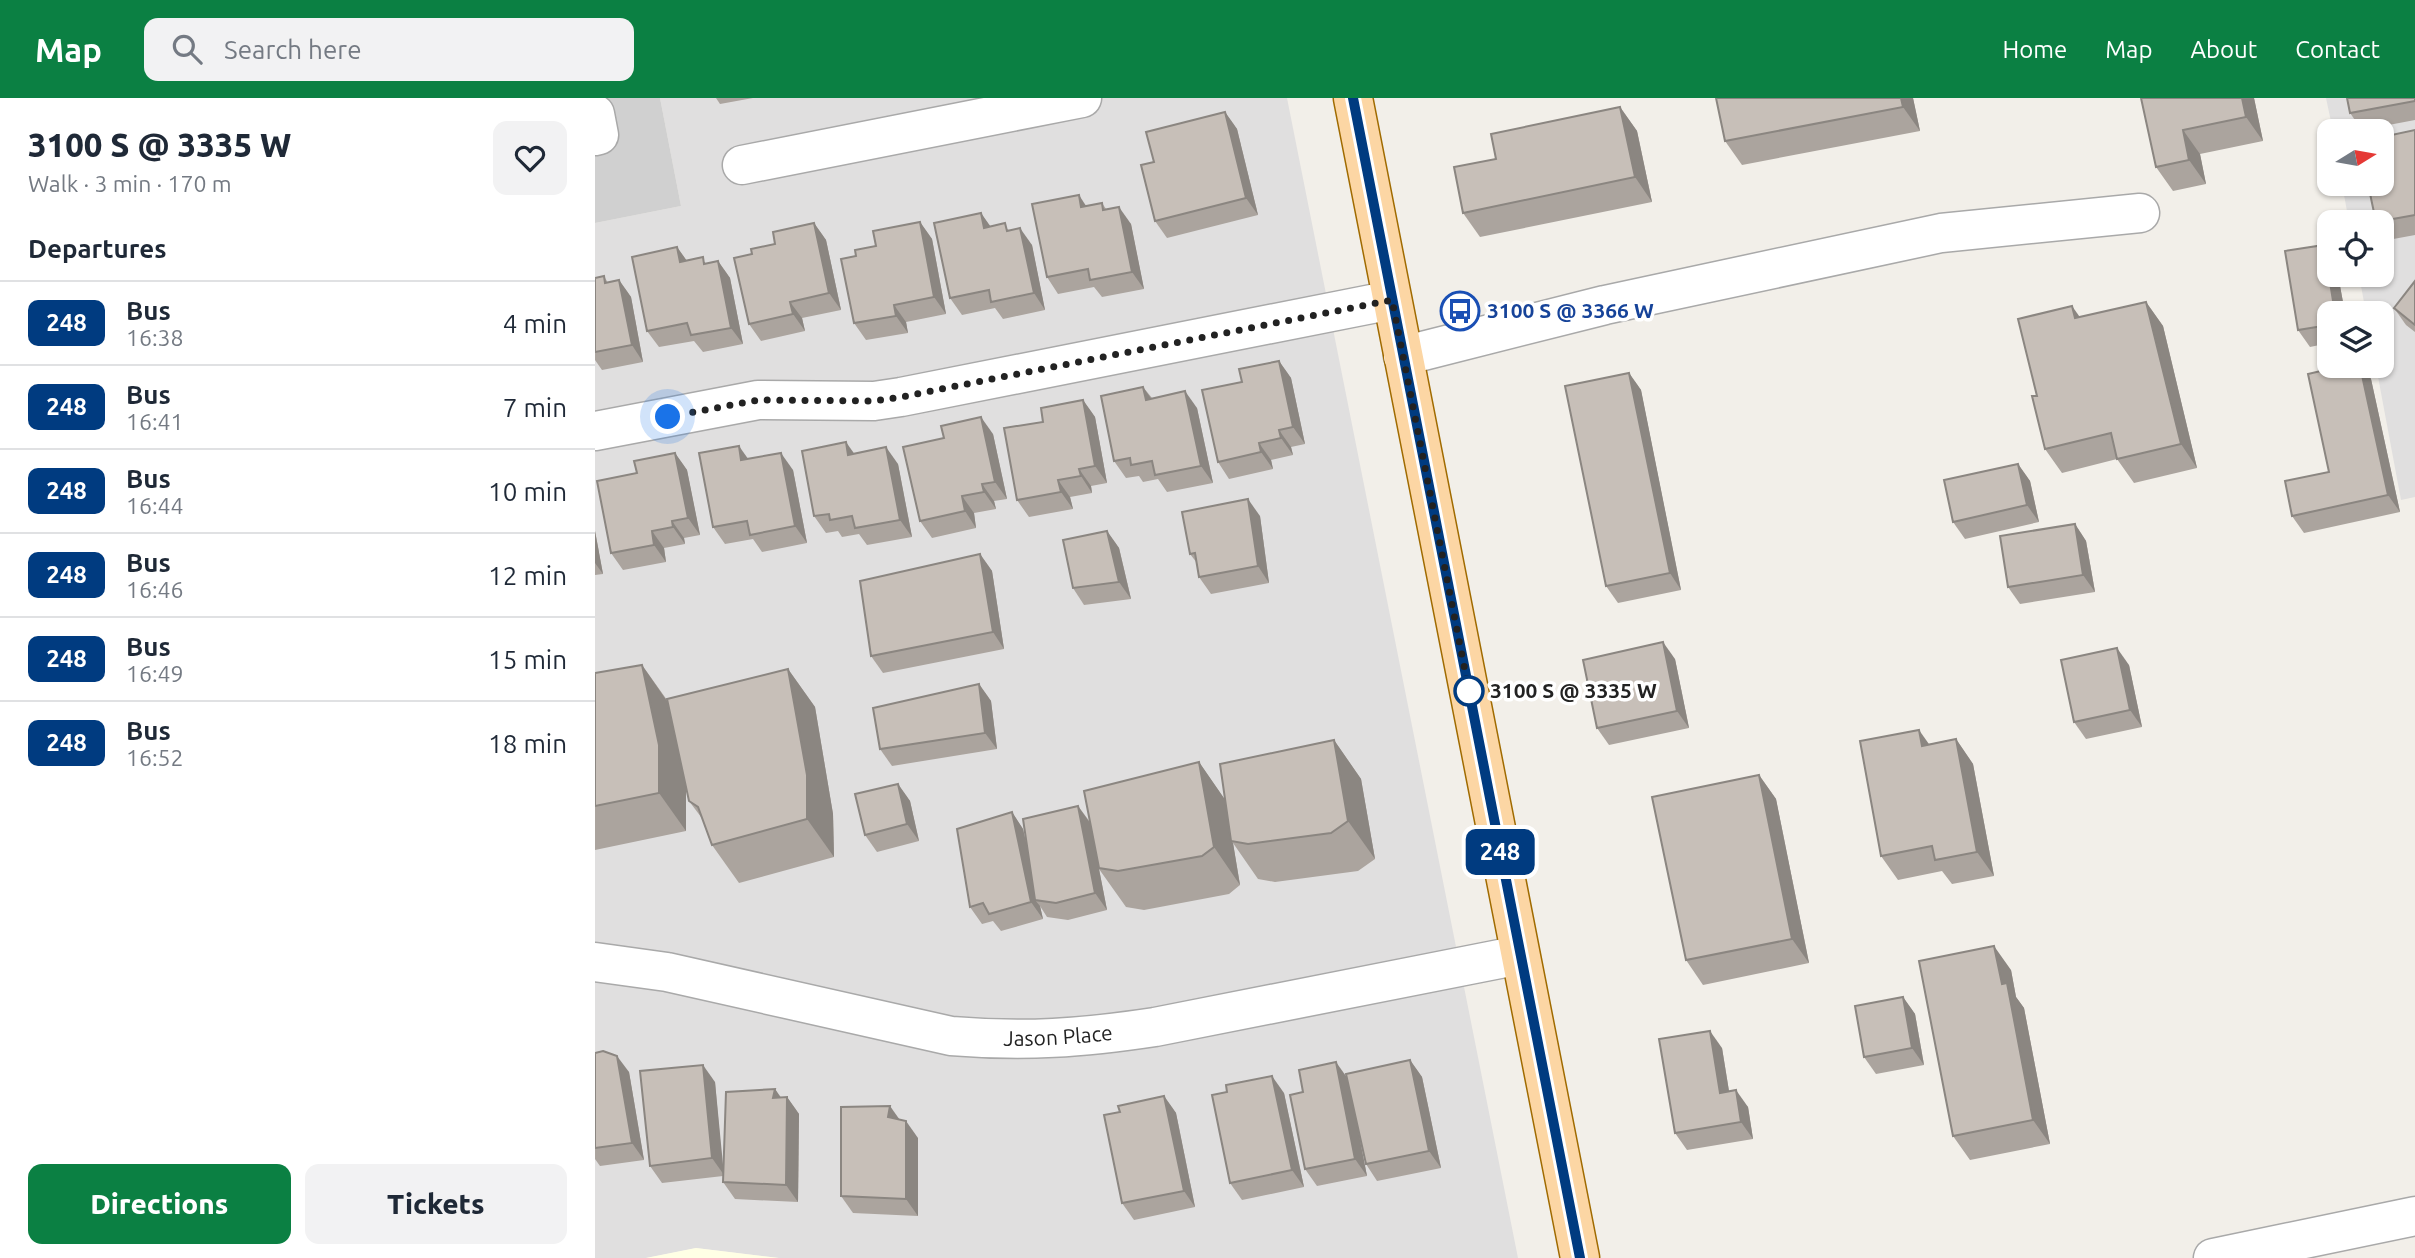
<!DOCTYPE html>
<html lang="en">
<head>
<meta charset="utf-8">
<style>
	body { margin:0; font-family:Ubuntu,sans-serif; background:#f2f2f3; color:#1f2937; height:100vh; display:flex; flex-direction:column; font-size:26px; white-space:nowrap }
	* { box-sizing:border-box; margin:0 }
	p { font-size:23px; color:#747a83 }
	.icon { flex:none; width:38px; height:38px; fill:none; stroke:currentColor; stroke-width:2; stroke-linecap:round; stroke-linejoin:round }
	.map { position:relative; flex:1; overflow:hidden }
	.sheet { display:flex; flex-direction:column; background:#fff; width:595px }
	.sheet>* { flex:none }
	.badge { padding:0 14px; border-radius:10px; font-size:24px; line-height:46px }
	.needle { width:46px; rotate:79deg }
	.buttons { position:absolute; left:1722px; top:21px; display:grid; gap:14px }
	.buttons a { display:grid; place-items:center; width:77px; height:77px; border-radius:14px; background:#fff; box-shadow:0 2px 5px #0004; font-size:35px }
	.you { position:absolute; width:35px; height:35px; margin:-18px; border:5px solid #fff; border-radius:50%; background:#1a73e8; box-shadow:0 0 0 10px #1a73e833 }
	.map>.badge { position:absolute; translate:-50% -50%; box-shadow:0 0 0 4px #fff }
	h2 { padding:0 28px; font-size:26px; line-height:63px }
	.round { display:grid; place-items:center; flex:none; width:74px; height:74px; border-radius:14px; background:#f2f2f3 }
	.head { display:flex; align-items:center; justify-content:space-between; height:119px; padding:0 28px }
	h1 { font-size:33px; font-weight:800; line-height:52px }
	.primary-button { display:flex; gap:14px; margin-top:auto; padding:14px 28px }
	.primary-button a { flex:1; height:80px; border-radius:14px; background:#0b8043; color:#fff; font-size:28px; font-weight:800; line-height:80px; text-align:center }
	.primary-button a+a { background:#f2f2f3; color:#1f2937 }
	ul { padding:0; list-style:none }
	li { display:flex; align-items:center; gap:21px; height:84px; padding:0 28px; border-top:2px solid #e0e1e3 }
	li div { flex:1 }
	li b { display:block; font-size:26px }
	li em { font-style:normal }
	li .badge { min-width:77px; font-weight:700; text-align:center }
	header { display:flex; align-items:center; gap:42px; box-sizing:border-box; height:98px; padding:0 35px; background:#0b8043; color:#fff }
	header strong { font-size:33px }
	nav { display:flex; gap:38px; margin-inline-start:auto; font-size:24px }
	.search { width:490px; height:63px; background:#f2f2f3; display:flex; align-items:center; gap:18px; box-sizing:border-box; padding:0 24px; border-radius:14px; color:#747a83; font-size:26px }
	main { display:flex; flex:1; min-height:0 }
	.map>svg:first-child { display:block }
	.residential { fill:#e0dfdf }
	.education { fill:#ffffe5 }
	.religious { fill:#d0d0d0 }
	.lines { fill:none; stroke-linecap:round; stroke-linejoin:round }
	.minor-casing { stroke:#a9a9a9; stroke-width:41 }
	.major-casing { stroke:#a06b00; stroke-width:41 }
	.minor { stroke:#fff; stroke-width:38 }
	.major { stroke:#fcd6a4; stroke-width:38 }
	.wall { fill:#aba49e }
	.shaded-wall { fill:#8b8681 }
	.building { fill:#c7bfb8; stroke:#8b8681; stroke-width:2 }
	.line-casing { stroke:#fff; stroke-width:16 }
	.line { stroke:#003b80; stroke-width:10 }
	.walk { stroke:#222; stroke-width:7; stroke-dasharray:0 12.6 }
	.stop-dot { fill:#fff; stroke:#003b80; stroke-width:3.5 }
	.labels { text-anchor:middle; stroke-width:7; stroke-linejoin:round; paint-order:stroke }
	.transit-label { font-size:21px; font-weight:bold; fill:#164399; stroke:#fff; text-anchor:start }
	.stop-label { font-size:21px; font-weight:bold; fill:#222; stroke:#fff; text-anchor:start }
	.street-label { font-size:21px; fill:#222; stroke:#fff }
</style>
</head>
<body>
<header>
<strong>Map</strong>
<div class="search"><svg class="icon" aria-label="search" viewBox="0 0 24 24"><circle cx="10" cy="10" r="6"/><path d="M15 15l6 6"/></svg>Search here</div>
<nav><a>Home</a><a>Map</a><a>About</a><a>Contact</a></nav>
</header>
<main>
<section class="sheet">
<div class="head"><div><h1>3100 S @ 3335 W</h1><p>Walk · 3 min · 170 m</p></div><a class="round"><svg class="icon" aria-label="heart" viewBox="0 0 24 24"><path d="M12 20l-8-8c-3-5 5-10 8-4 3-6 11-1 8 4z"/></svg></a></div>
<h2>Departures</h2>
<ul>
<li><span class="badge" style="background:#003b80;color:#fff">248</span><div><b>Bus</b><p>16:38</p></div><em>4 min</em></li>
<li><span class="badge" style="background:#003b80;color:#fff">248</span><div><b>Bus</b><p>16:41</p></div><em>7 min</em></li>
<li><span class="badge" style="background:#003b80;color:#fff">248</span><div><b>Bus</b><p>16:44</p></div><em>10 min</em></li>
<li><span class="badge" style="background:#003b80;color:#fff">248</span><div><b>Bus</b><p>16:46</p></div><em>12 min</em></li>
<li><span class="badge" style="background:#003b80;color:#fff">248</span><div><b>Bus</b><p>16:49</p></div><em>15 min</em></li>
<li><span class="badge" style="background:#003b80;color:#fff">248</span><div><b>Bus</b><p>16:52</p></div><em>18 min</em></li>
</ul>
<div class="primary-button"><a>Directions</a><a>Tickets</a></div>
</section>
<div class="map">
<svg width="1820" height="1160" viewBox="0 0 1820 1160">
	<rect width="100%" height="100%" fill="#f2efe9"/>
	<g class="residential">
		<path d="M65,0h627l231,1160h-739l-83,-10 -50,10h-51v-1035l86,-17z"/>
		<path d="M1731,0h89v399l-14,3 -25,-134h6v-53h-16l-7,-38h23v-53h-33l-7,-38h40v-53h-49z"/>
	</g>
	<path class="education" d="M101,1150l83,10h-133z"/>
	<path class="religious" d="M0,0h65l21,108 -86,17z"/>
	<g class="lines">
		<defs>
			<g id="minor">
				<path d="M0,16l4,21 -4,1"/>
				<path d="M147,67l340,-67"/>
				<path d="M808,258l202,-51 336,-72 199,-20"/>
				<path d="M0,333l163,-31 116,1 27,-4 491,-97"/>
				<path id="s1" d="M0,864l72,10 284,64c74,6 131,2 204,-9l365,-72"/>
				<path d="M1618,1160l202,-42"/>
			</g>
			<path id="major" d="M758,0l227,1160"/>
		</defs>
		<use href="#minor" class="minor-casing"/>
		<use href="#major" class="major-casing"/>
		<use href="#minor" class="minor"/>
		<use href="#major" class="major"/>
	</g>
	<g class="wall">
		<path d="M121,0h37l-33,6z"/>
		<path d="M1121,0h197l7,33 -178,34 -17,-24z"/>
		<path d="M1546,0h113l9,43 -63,13 6,30 -33,7 -17,-24z"/>
		<path d="M1820,0v22l-53,10 -12,-17z"/>
		<path d="M1025,9l17,24 15,71 -172,35 -17,-24 33,-54z"/>
		<path d="M630,14l12,17 21,86 -91,23 -12,-17 -1,-59z"/>
		<path d="M1820,32v105l-27,5 -6,-9v-9z"/>
		<path d="M507,105l4,6 25,15 13,65 -42,8 -8,-10 -36,7 -11,-17 39,-71z"/>
		<path d="M386,115l9,14 20,3 22,15 13,65 -42,9 -8,-11 -33,7 -12,-17z"/>
		<path d="M325,124l12,17 14,75 -40,8 2,11 -42,7 -12,-17 2,-67z"/>
		<path d="M219,125l12,17 15,70 -39,8 3,13 -44,10 -12,-17 3,-70 23,-10z"/>
		<path d="M82,149l10,14 20,2 11,-2 12,17 13,66 -40,8 -9,-11 -35,6 -12,-16z"/>
		<path d="M1734,177h9l7,38h-16v30l-19,4 -12,-17z"/>
		<path d="M9,178l4,7 11,-3 12,17 12,65 -41,8 -7,-10v-82z"/>
		<path d="M1820,183v51l-9,-7 -12,-17z"/>
		<path d="M1551,204l17,24 34,142 -63,15 -17,-24 -55,14 -17,-24 35,-132z"/>
		<path d="M684,263l12,17 14,66 -14,3 2,8 -22,5 2,9 -44,10 -11,-17 24,-80z"/>
		<path d="M1747,268h20l9,13 29,133 -96,21 -12,-17 37,-44z"/>
		<path d="M1034,275l12,17 40,200 -63,13 -12,-17z"/>
		<path d="M548,289l9,11 45,10 16,75 -46,9 -9,-13 -15,3 -4,-6 -13,2 -12,-17z"/>
		<path d="M488,302l12,17 12,66 -16,3 1,7 -22,4 3,12 -44,8 -12,-17 26,-78z"/>
		<path d="M398,336l14,65 -13,2 2,8 -22,4 2,15 -44,10 -12,-17z"/>
		<path d="M80,355l12,17 13,65 -16,3 1,6 -21,4 2,14 -43,8 -12,-17 26,-80z"/>
		<path d="M259,356l44,10 14,73 -45,8 -8,-11 -17,3 -4,-6 -12,2 -12,-17z"/>
		<path d="M153,361l45,11 14,73 -45,9 -9,-13 -28,5 -12,-17z"/>
		<path d="M1423,366l12,17 9,41 -74,17 -12,-17z"/>
		<path d="M665,418l9,67 -58,11 -12,-17 -2,-14 -7,-9z"/>
		<path d="M1480,426l11,17 9,51 -75,12 -12,-17z"/>
		<path d="M0,433l8,43 -8,1z"/>
		<path d="M512,433l12,17 12,51 -47,6 -11,-17z"/>
		<path d="M385,456l12,17 12,78 -121,24 -12,-17z"/>
		<path d="M1080,561l14,69 -80,17 -12,-17z"/>
		<path d="M47,567l25,35 121,-31 27,38 18,107 1,43 -95,26 -27,-38 -8,-24 -15,-20 -3,-14v44l-91,19v-177z"/>
		<path d="M1534,567l13,62 -56,12 -12,-17z"/>
		<path d="M384,586l12,17 6,48 -105,17 -12,-17z"/>
		<path d="M1361,641l17,25 21,112 -42,8 -10,-13 -44,9 -17,-24 48,-112z"/>
		<path d="M739,642l27,39 14,80 -17,12 -83,11 -17,-3 -25,-36 7,42 -11,9 -85,16 -18,-3 -27,-38 8,41 -39,10 -21,-3 -7,-11 3,13 -42,12 -8,-10 -11,3 -12,-17 42,-95 11,17 4,17 51,-40 12,16 109,-60 26,38z"/>
		<path d="M1164,677l17,24 33,164 -106,22 -17,-25z"/>
		<path d="M303,686l12,17 9,40 -42,11 -12,-17z"/>
		<path d="M1416,872l5,27 8,11 26,136 -80,16 -17,-24z"/>
		<path d="M1308,899l12,17 9,51 -48,9 -12,-17z"/>
		<path d="M1127,950l7,43 19,16 5,32 -66,11 -12,-17z"/>
		<path d="M0,955l34,19 15,88 -44,6 -5,-7z"/>
		<path d="M815,962l12,17 19,91 -64,13 -11,-17 -6,-23 7,35 -50,10 -12,-17 -2,-77z"/>
		<path d="M120,984l8,91 52,-84 5,9 7,-1 12,17 -1,88 -63,-3 -12,-17v-6l-61,7 -12,-17z"/>
		<path d="M689,995l20,94 -62,13 -12,-17z"/>
		<path d="M569,998l12,17 19,94 -61,13 -12,-17 -2,-91z"/>
		<path d="M323,1040v78l-65,-3 -12,-17z"/>
	</g>
	<g class="shaded-wall">
		<path d="M1306,0h12l7,33 -17,-24z"/>
		<path d="M1647,0h12l9,43 -17,-24z"/>
		<path d="M1025,9l17,24 15,71 -17,-25z"/>
		<path d="M630,14l12,17 21,86 -12,-17z"/>
		<path d="M1588,32l17,24 6,30 -17,-24z"/>
		<path d="M484,97l11,17 -9,-5z"/>
		<path d="M524,109l12,17 13,65 -12,-17z"/>
		<path d="M386,115l12,17 -9,-2z"/>
		<path d="M325,124l12,17 14,75 -12,-17z"/>
		<path d="M219,125l12,17 15,70 -12,-17z"/>
		<path d="M425,130l12,17 13,65 -11,-17z"/>
		<path d="M1729,147l5,7v23h9l7,38h-10z"/>
		<path d="M82,149l12,17 -9,-2z"/>
		<path d="M123,163l12,17 13,66 -12,-16z"/>
		<path d="M24,182l12,17 12,65 -11,-17z"/>
		<path d="M195,204l12,16 3,13 -12,-17z"/>
		<path d="M1551,204l17,24 34,142 -16,-24z"/>
		<path d="M299,207l12,17 2,11 -12,-17z"/>
		<path d="M1477,208l17,24 -14,-12z"/>
		<path d="M684,263l12,17 14,66 -12,-17z"/>
		<path d="M1765,268h2l9,13 29,133 -12,-17z"/>
		<path d="M1034,275l12,17 40,200 -11,-17z"/>
		<path d="M548,289l12,17 -9,-4z"/>
		<path d="M590,293l12,17 16,75 -12,-17z"/>
		<path d="M488,302l12,17 12,66 -12,-17z"/>
		<path d="M386,319l12,17 14,65 -12,-17z"/>
		<path d="M684,332l12,17 2,8 -12,-17z"/>
		<path d="M251,344l12,17 -10,-4z"/>
		<path d="M664,345l12,17 2,9 -12,-17z"/>
		<path d="M144,348l12,17 -10,-3z"/>
		<path d="M291,349l12,17 14,73 -12,-17z"/>
		<path d="M80,355l12,17 13,65 -12,-17z"/>
		<path d="M186,355l12,17 14,73 -12,-17z"/>
		<path d="M1423,366l12,17 9,41 -12,-17z"/>
		<path d="M484,371l12,17 1,7 -11,-17z"/>
		<path d="M463,382l12,17 3,12 -12,-17z"/>
		<path d="M387,386l12,17 2,8 -12,-17z"/>
		<path d="M367,398l12,17 2,15 -11,-17z"/>
		<path d="M653,401l12,17 9,67 -11,-17z"/>
		<path d="M77,423l12,17 1,6 -12,-17z"/>
		<path d="M1480,426l11,17 9,51 -12,-17z"/>
		<path d="M0,433l8,43 -8,-11z"/>
		<path d="M57,433l12,17 2,14 -12,-17z"/>
		<path d="M512,433l12,17 12,51 -12,-17z"/>
		<path d="M385,456l12,17 12,78 -11,-17z"/>
		<path d="M1068,544l12,17 14,69 -12,-17z"/>
		<path d="M1522,550l12,17 13,62 -12,-17z"/>
		<path d="M47,567l27,39 17,80v47l-27,-38z"/>
		<path d="M193,571l27,38 18,107 1,43 -27,-38z"/>
		<path d="M384,586l12,17 6,48 -12,-16z"/>
		<path d="M1324,632l17,24 -14,-8z"/>
		<path d="M1361,641l17,25 21,112 -17,-24z"/>
		<path d="M739,642l27,39 14,80 -27,-38z"/>
		<path d="M604,664l27,39 5,40 2,2 7,42 -26,-38z"/>
		<path d="M1164,677l17,24 33,164 -17,-24z"/>
		<path d="M303,686l12,17 9,40 -12,-17z"/>
		<path d="M483,708l12,17 17,87 -12,-17z"/>
		<path d="M417,714l11,17 16,71h-4l5,6 3,13 -12,-17z"/>
		<path d="M1399,848l17,24 5,27 8,11 26,136 -17,-24 -31,-136z"/>
		<path d="M1308,899l12,17 9,51 -12,-17z"/>
		<path d="M1115,933l12,17 10,62 -12,-17z"/>
		<path d="M22,958l12,16 15,88 -12,-17z"/>
		<path d="M815,962l12,17 19,91 -12,-17z"/>
		<path d="M741,964l12,17 19,97 -12,-17z"/>
		<path d="M108,967l12,17 9,93 -12,-17z"/>
		<path d="M677,978l12,17 20,94 -12,-17z"/>
		<path d="M180,991l12,17 -14,-8z"/>
		<path d="M1141,992l12,17 5,32 -12,-17z"/>
		<path d="M569,998l12,17 19,94 -11,-16z"/>
		<path d="M192,999l12,17 -1,88 -12,-17z"/>
		<path d="M295,1008l12,17 -14,-6z"/>
		<path d="M311,1023l12,17v78l-12,-17z"/>
	</g>
	<g class="building">
		<path d="M1121,0h185l2,9 -178,34z"/>
		<path d="M1546,0h101l4,19 -63,13 6,30 -33,7z"/>
		<path d="M1752,0h68v3l-65,12z"/>
		<path d="M1025,9l15,70 -172,36 -9,-46 42,-8 -5,-25z"/>
		<path d="M630,14l21,86 -91,23 -14,-56 13,-3 -8,-30z"/>
		<path d="M1820,32v85l-39,7 -8,-38h14v-47z"/>
		<path d="M484,97l2,12 21,-4 1,7 16,-3 13,65 -42,8 -2,-11 -41,8 -15,-73z"/>
		<path d="M386,115l3,15 21,-5 2,8 13,-3 14,65 -43,9 -2,-12 -39,8 -16,-75z"/>
		<path d="M325,124l14,75 -40,8 2,11 -42,7 -13,-64 15,-3 -1,-6 21,-4 -3,-15z"/>
		<path d="M219,125l15,70 -39,9 3,12 -44,10 -15,-66 18,-4 -1,-5 24,-5 -2,-12z"/>
		<path d="M1729,147l11,68h-6v12l-31,5 -13,-79z"/>
		<path d="M82,149l3,15 23,-5 1,7 14,-3 13,67 -40,7 -4,-12 -40,8 -15,-74z"/>
		<path d="M9,178l1,7 14,-3 13,65 -37,7v-74z"/>
		<path d="M1820,183v44l-21,-17z"/>
		<path d="M1551,204l35,142 -64,15 -6,-26 -66,16 -13,-53h5l-19,-77 54,-13 3,12z"/>
		<path d="M684,263l14,66 -14,3 2,8 -22,5 2,9 -43,10 -16,-72 40,-8 -3,-13z"/>
		<path d="M1747,268h18l28,129 -96,21 -7,-35 44,-9 -21,-98z"/>
		<path d="M1034,275l41,200 -64,13 -41,-200z"/>
		<path d="M548,289l3,13 39,-9 16,75 -46,9 -3,-14 -21,4 -1,-7 -16,3 -13,-65z"/>
		<path d="M488,302l12,66 -16,3 2,7 -23,4 3,12 -44,8 -13,-72 39,-6 -2,-14z"/>
		<path d="M386,319l14,65 -13,2 2,8 -22,4 3,15 -45,10 -17,-74 41,-9 -3,-12z"/>
		<path d="M251,344l2,13 38,-8 14,73 -45,8 -3,-12 -22,4 -1,-6 -15,2 -12,-65z"/>
		<path d="M144,348l2,14 40,-7 14,73 -45,9 -3,-14 -34,6 -14,-74z"/>
		<path d="M80,355l13,65 -16,3 1,6 -21,4 2,14 -43,8 -14,-72 40,-8 -3,-12z"/>
		<path d="M1423,366l9,41 -74,17 -9,-42z"/>
		<path d="M653,401l10,67 -59,11 -4,-24 -5,1 -8,-42z"/>
		<path d="M1480,426l8,51 -75,12 -8,-51z"/>
		<path d="M512,433l12,51 -46,6 -10,-48z"/>
		<path d="M385,456l13,78 -122,24 -11,-75z"/>
		<path d="M1068,544l14,69 -80,17 -14,-68z"/>
		<path d="M1522,550l13,62 -56,12 -13,-62z"/>
		<path d="M47,567l17,80v48l-64,13v-133z"/>
		<path d="M193,571l19,106v44l-95,26 -14,-38 -9,-6 -22,-102z"/>
		<path d="M384,586l6,49 -105,16 -7,-41z"/>
		<path d="M1324,632l3,16 34,-7 21,113 -42,8 -3,-14 -51,10 -21,-115z"/>
		<path d="M739,642l14,81 -17,12 -83,11 -17,-3 -11,-77z"/>
		<path d="M604,664l15,85 -12,9 -84,15 -19,-3 -15,-77z"/>
		<path d="M1164,677l33,164 -106,21 -34,-163z"/>
		<path d="M303,686l9,40 -42,11 -10,-41z"/>
		<path d="M483,708l17,87 -39,10 -21,-3 -12,-81z"/>
		<path d="M417,714l19,90 -42,12 -6,-11 -13,4 -13,-78z"/>
		<path d="M1399,848l8,38 5,-1 26,137 -80,16 -34,-175z"/>
		<path d="M1308,899l9,51 -48,9 -9,-51z"/>
		<path d="M1115,933l10,62 16,-3 5,32 -66,11 -16,-94z"/>
		<path d="M8,953l14,5 15,87 -37,5v-95z"/>
		<path d="M815,962l19,91 -63,13 -20,-90z"/>
		<path d="M741,964l19,97 -50,10 -15,-74 13,-3 -4,-22z"/>
		<path d="M108,967l9,93 -62,8 -10,-95z"/>
		<path d="M677,978l20,94 -62,13 -18,-88 15,-3 -1,-7z"/>
		<path d="M180,991l-2,9 14,-1 -1,88 -63,-3 3,-90z"/>
		<path d="M569,998l20,95 -62,12 -18,-88 16,-3 -2,-6z"/>
		<path d="M295,1008l-2,11 18,4v78l-65,-3v-89z"/>
	</g>
	<g class="lines">
		<defs>
			<path id="line" d="M758,0l227,1160"/>
		</defs>
		<use href="#line" class="line-casing"/>
		<use href="#line" class="line"/>
		<path class="walk" d="M73,319l90,-17 116,1 27,-4 491,-97 77,391"/>
	</g>
	<defs>
		<symbol id="bus-ring" viewBox="-11 -11 22 22"><circle r="9.5" fill="#fff" stroke="#1a4fb4" stroke-width="1.5"/><path d="M-5-6H5V4H4V6H2V4H-2V6H-4V4H-5ZM-3.5-4V0h7V-4ZM-3.5 1.2v1.5H-2V1.2ZM2 1.2v1.5H3.5V1.2Z" fill="#1a4fb4"/></symbol>
	</defs>
	<g fill-rule="evenodd">
		<use href="#bus-ring" x="843" y="191" width="44" height="44"/>
	</g>
	<circle class="stop-dot" cx="874" cy="593" r="14"/>
	<g class="labels">
		<g class="transit-label">
			<text x="892" y="220">3100 S @ 3366 W</text>
		</g>
		<g class="stop-label">
			<text x="895" y="600">3100 S @ 3335 W</text>
		</g>
		<g class="street-label">
			<text dy="7" stroke="none"><textPath href="#s1" startOffset="471">Jason Place</textPath></text>
		</g>
	</g>
</svg>
<div class="buttons">
<a><svg class="needle" viewBox="-14 -14 28 28"><path d="M0-13l5 13h-10z" fill="#e53935"/><path d="M0 13l5-13h-10z" fill="#747a83"/></svg></a>
<a><svg class="icon" aria-label="locate" viewBox="0 0 24 24"><circle cx="12" cy="12" r="6"/><path d="M12 2v4M12 18v4M2 12h4M18 12h4"/></svg></a>
<a><svg class="icon" aria-label="layers" viewBox="0 0 24 24"><path d="M12 4l9 5-9 5-9-5zM3 14l9 5 9-5"/></svg></a>
</div>
<div class="you" style="left:73px;top:319px"></div>
<b class="badge" style="left:905px;top:754px;background:#003b80;color:#fff">248</b>
</div>
</main>
</body>
</html>
